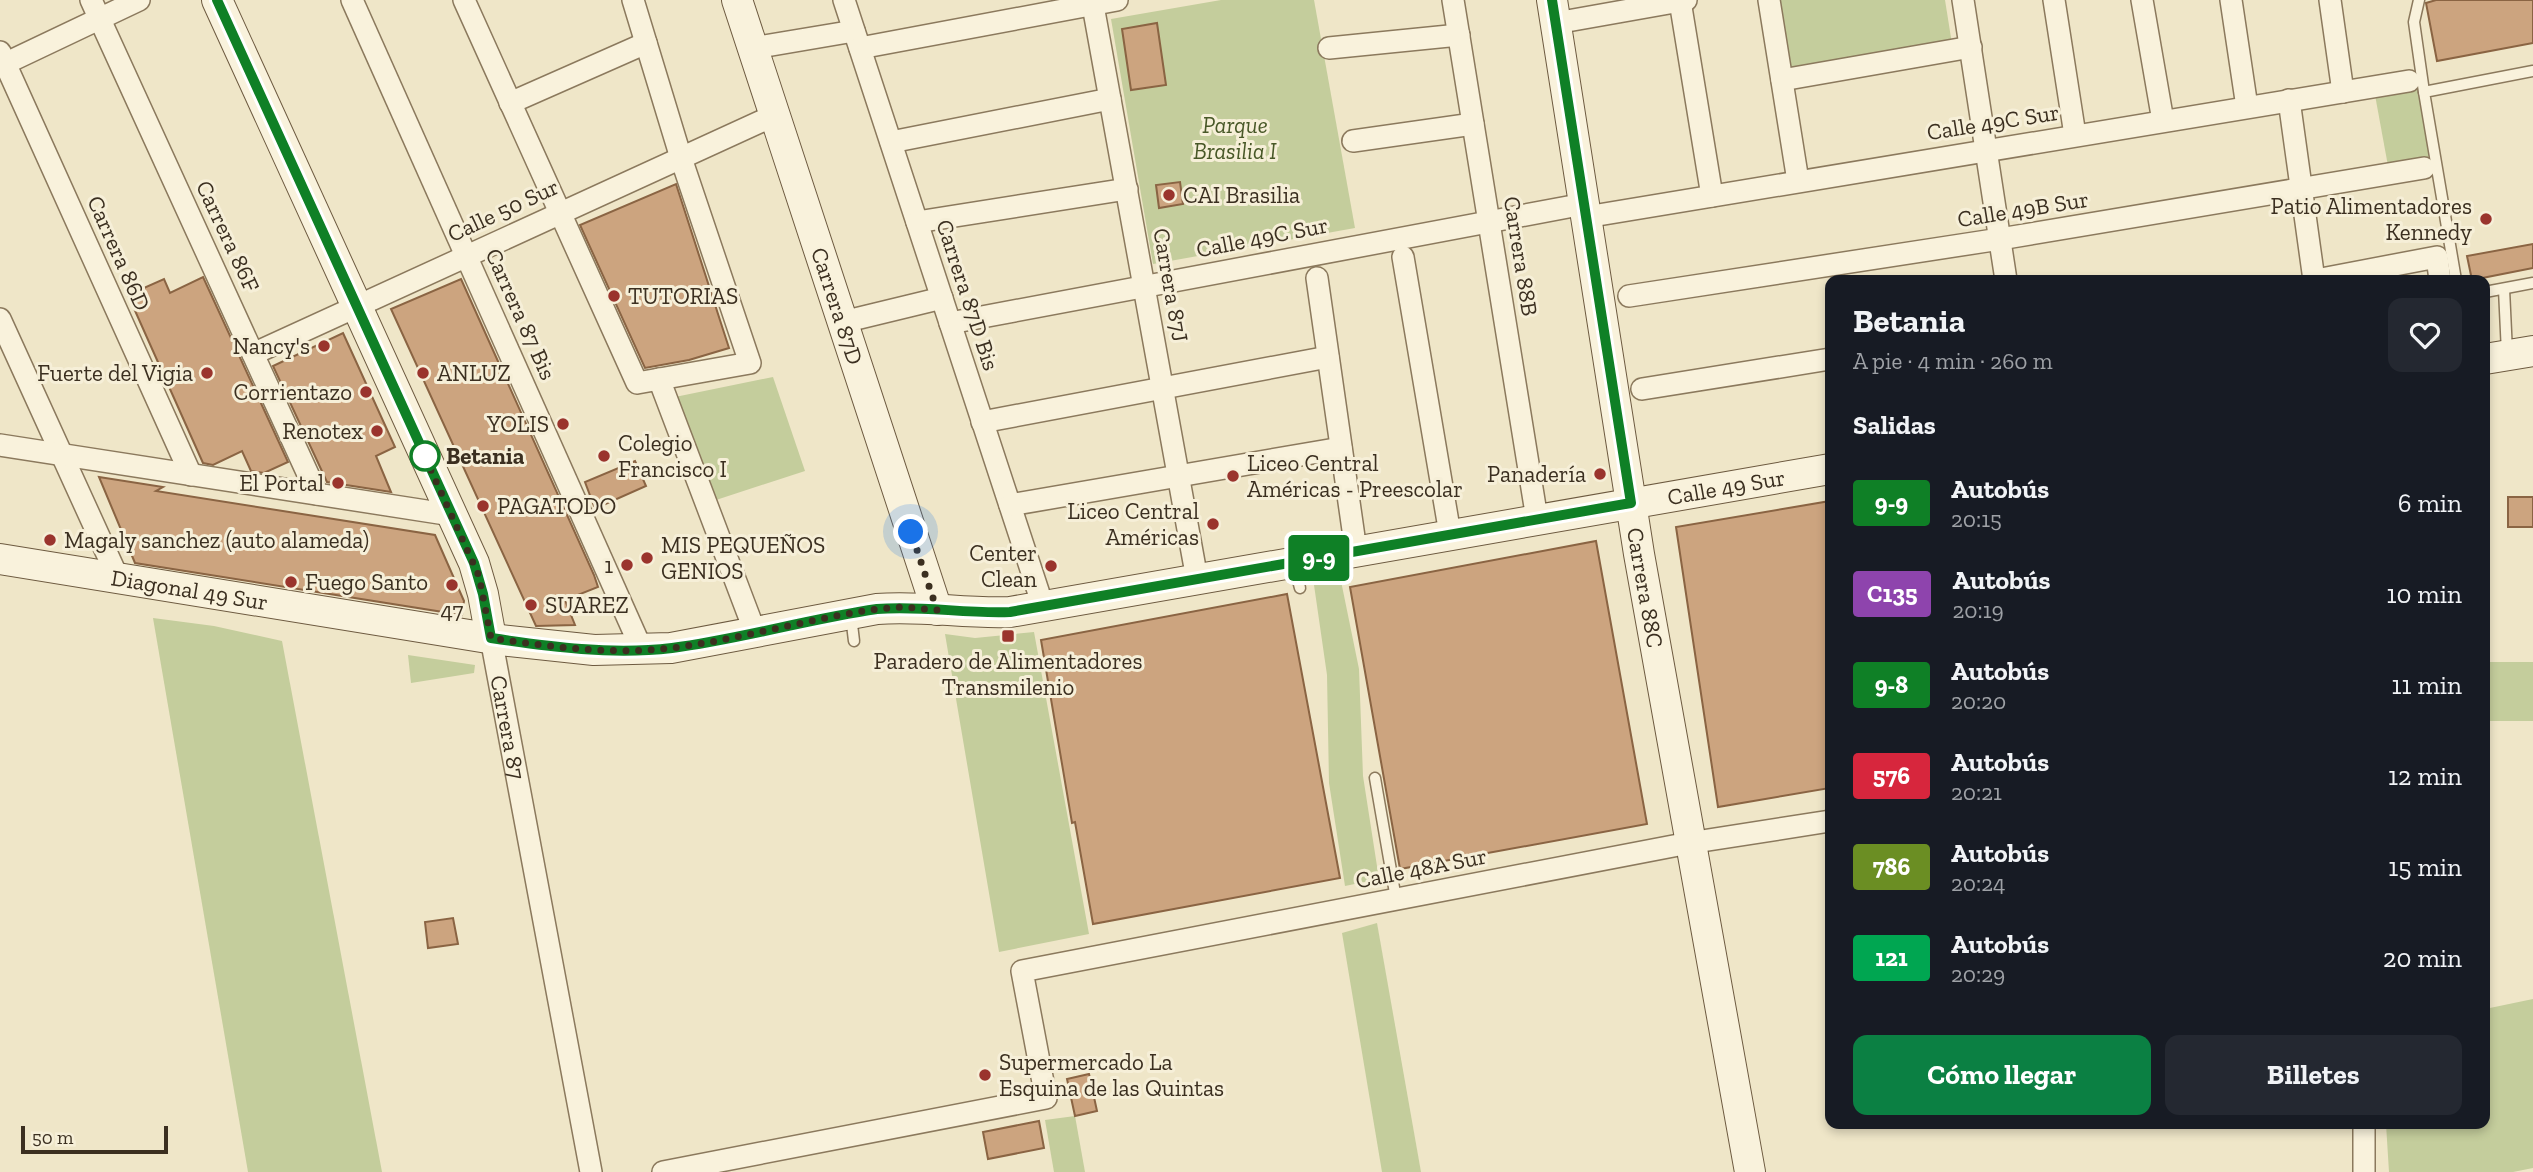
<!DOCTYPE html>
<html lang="es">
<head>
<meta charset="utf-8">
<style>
	body { margin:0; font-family:"Zilla Slab",serif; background:#242831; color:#f1f3f6; height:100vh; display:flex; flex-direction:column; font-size:26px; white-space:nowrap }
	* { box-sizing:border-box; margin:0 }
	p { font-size:23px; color:#9ea1a6 }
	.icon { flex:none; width:38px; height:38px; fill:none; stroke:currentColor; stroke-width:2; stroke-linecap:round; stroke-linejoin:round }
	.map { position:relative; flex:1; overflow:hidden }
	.details { position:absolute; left:1825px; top:275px; width:665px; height:854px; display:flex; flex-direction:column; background:#171b24; border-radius:14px; box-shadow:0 4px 10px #0003 }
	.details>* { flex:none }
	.badge { padding:0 14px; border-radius:5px; font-size:24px; line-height:46px }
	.scale { position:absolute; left:21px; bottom:18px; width:147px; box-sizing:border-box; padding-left:7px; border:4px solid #3b2f20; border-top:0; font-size:19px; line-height:24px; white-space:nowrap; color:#3b2f20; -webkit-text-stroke:5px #f6efd8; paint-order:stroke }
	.you { position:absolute; width:35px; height:35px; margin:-18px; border:5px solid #fff; border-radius:50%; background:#1a73e8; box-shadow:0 0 0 10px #1a73e833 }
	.map>.badge { position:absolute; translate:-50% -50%; box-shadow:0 0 0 4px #fff }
	h2 { padding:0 28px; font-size:26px; line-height:63px }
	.round { display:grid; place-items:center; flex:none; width:74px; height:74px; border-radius:14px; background:#242831 }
	.head { display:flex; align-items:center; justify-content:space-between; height:119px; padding:0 28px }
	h1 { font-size:33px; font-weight:700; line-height:52px }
	.primary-button { display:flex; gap:14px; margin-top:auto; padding:14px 28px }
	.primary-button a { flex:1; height:80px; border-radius:14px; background:#0b8043; color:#fff; font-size:28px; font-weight:700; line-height:80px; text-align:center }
	.primary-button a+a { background:#242831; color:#f1f3f6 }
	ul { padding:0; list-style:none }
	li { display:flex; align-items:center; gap:21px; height:91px; padding:0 28px }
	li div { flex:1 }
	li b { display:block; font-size:26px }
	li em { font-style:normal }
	li .badge { min-width:77px; font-weight:700; text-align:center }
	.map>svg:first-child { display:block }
	.green { fill:#c4cd9c }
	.building { fill:#cca47f; stroke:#8a6443; stroke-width:2 }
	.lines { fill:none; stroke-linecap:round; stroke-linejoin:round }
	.lane-casing { stroke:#8b795d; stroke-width:13 }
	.street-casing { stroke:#8b795d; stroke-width:24 }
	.secondary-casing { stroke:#6d5a40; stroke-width:32 }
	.lane { stroke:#f9f2dc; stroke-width:10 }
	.street { stroke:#f9f2dc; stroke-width:21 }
	.secondary { stroke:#f9f2dc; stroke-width:30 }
	.line-casing { stroke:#fff; stroke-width:16 }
	.line { stroke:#0f8026; stroke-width:10 }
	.walk { stroke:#3b2f20; stroke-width:7; stroke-dasharray:0 12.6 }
	.poi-dot { fill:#9a342d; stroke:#f6efd8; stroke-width:2.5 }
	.stop-dot { fill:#fff; stroke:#0f8026; stroke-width:3.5 }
	.labels { text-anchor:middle; stroke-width:6; stroke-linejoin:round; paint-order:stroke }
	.street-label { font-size:23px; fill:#3b2f20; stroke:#f6efd8 }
	.park-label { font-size:23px; font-style:italic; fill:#485827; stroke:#f6efd8 }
	.poi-label { font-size:23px; fill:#3b2f20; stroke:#f6efd8; text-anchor:start }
	.stop-label { font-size:23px; font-weight:bold; fill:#3b2f20; stroke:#f6efd8; text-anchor:start }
</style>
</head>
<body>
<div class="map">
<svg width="2533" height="1172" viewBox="0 0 2533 1172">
	<rect width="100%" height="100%" fill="#efe6c8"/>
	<g class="green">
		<path d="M1221,0h93l41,228 -202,36 -42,-245z"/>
		<path d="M1779,0h166l7,44 -162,27z"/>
		<path d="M2418,88l12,71 -42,7 -13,-71z"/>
		<path d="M773,377l32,94 -89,29 -41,-103z"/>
		<path d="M1341,581l18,88 4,107 16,103 -34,7 -16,-103 -2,-108 -13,-90z"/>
		<path d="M153,618l61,8 68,15 100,531h-134z"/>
		<path d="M1034,632l55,302 -90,18 -54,-318 30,4z"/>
		<path d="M408,655l67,10 -1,8 -63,10z"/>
		<rect x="2485" y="662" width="48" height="59"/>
		<path d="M1377,923l44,249h-39l-40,-239z"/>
		<path d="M2533,999v169l-20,4h-124l-3,-48h99v-115z"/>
		<path d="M1075,1116l10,56h-31l-9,-52z"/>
	</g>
	<g class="building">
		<path d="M2436,0h97v43l-96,18 -11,-58z"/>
		<path d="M1157,23l9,62 -35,5 -9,-61z"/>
		<path d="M1180,182l3,22 -24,4 -3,-23z"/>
		<path d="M676,184l53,164 -40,12 -44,8 -65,-143z"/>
		<path d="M2533,244v24l-61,12 -5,-24z"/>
		<path d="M203,277l85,185 -24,11 -13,-2 -9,-20 -29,14 -10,-2 -75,-168 36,-16 6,14z"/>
		<path d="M461,279l133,296 4,12 -33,13 10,25 -39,1 -145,-317z"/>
		<path d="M343,333l52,114 -19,9 15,36 -64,-10 -54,-116z"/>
		<path d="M635,461l11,25 -45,20h-7l-9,-24z"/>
		<path d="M99,477l64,10 -7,4 279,44 29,66 -2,14 -327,-52z"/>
		<rect x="2508" y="497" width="25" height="30"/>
		<path d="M1830,501v287l-112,19 -42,-280z"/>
		<path d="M1596,541l51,283 -247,45 -50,-282z"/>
		<path d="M1287,594l53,284 -247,46 -18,-102 -3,1 -31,-183z"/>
		<path d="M453,918l5,26 -30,4 -3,-26z"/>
		<path d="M1089,1074l8,37 -22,5 -8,-37z"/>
		<path d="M1039,1121l5,27 -56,11 -5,-27z"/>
	</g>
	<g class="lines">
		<defs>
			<g id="lane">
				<path d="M2419,0l-5,22 10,70"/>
				<path d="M2456,280l-32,-188 109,-21"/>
				<path d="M2504,289l3,64"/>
				<path d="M2485,292l48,-9"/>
				<path d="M1294,565l6,23"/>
				<path d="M851,616l3,25"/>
				<path d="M1375,778l21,121"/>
			</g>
			<g id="street">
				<path d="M91,0l226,494"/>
				<path d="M352,0l290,650"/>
				<path d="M464,0l173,383 113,-20 -69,-205 -48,-158"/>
				<path d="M844,0l199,606"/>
				<path d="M1092,0l105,579"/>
				<path d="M1453,0l84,519"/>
				<path d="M1769,0l29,181"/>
				<path d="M1963,0l43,280"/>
				<path d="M2054,0l21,135"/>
				<path d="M2142,0l21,121"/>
				<path d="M2231,0l16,107"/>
				<path d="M2330,0l13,92"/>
				<path d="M1680,1l32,195"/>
				<path d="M1556,23l130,-23"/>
				<path d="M753,48l101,-17"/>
				<path d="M860,48l257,-48"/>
				<path d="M1329,48l130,-13"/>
				<path d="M0,52l191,423"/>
				<path d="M0,66l139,-66"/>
				<path d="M1782,80l189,-33"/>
				<path d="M2289,100l25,180"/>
				<path d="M510,103l136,-60"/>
				<path d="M1353,141l120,-17"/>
				<path d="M891,142l219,-43"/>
				<path d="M1586,217l823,-136"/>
				<path d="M917,222l210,-33"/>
				<path d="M1403,257l47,277"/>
				<path d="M1317,278l39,273"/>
				<path d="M2316,280l121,-23 3,23"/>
				<path d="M1629,296l371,-57 424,-71"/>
				<path d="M0,319l118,259"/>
				<path d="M843,322l99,-24"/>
				<path d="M950,323l634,-119"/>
				<path d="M253,354l522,-239"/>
				<path d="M659,379l96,253"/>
				<path d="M1642,389l188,-30"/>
				<path d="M982,422l346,-65"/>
				<path d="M0,445l452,70"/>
				<path d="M1010,505l331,-57"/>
				<path id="s1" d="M491,638l100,534"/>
				<path d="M2364,1124v48"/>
				<path d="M663,1172l383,-74 -24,-127 667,-128 141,-22"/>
			</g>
			<g id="secondary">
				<path d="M217,0l257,563 9,31 8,44"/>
				<path id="s2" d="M737,0l200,610"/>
				<path id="s3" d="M1552,0l87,554 111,618"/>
				<path d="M2485,359l48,-8"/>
				<path id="s4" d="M0,559l500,81 94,10 77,-2 206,-39c44,-4 88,5 133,3l820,-143"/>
			</g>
		</defs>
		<use href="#lane" class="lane-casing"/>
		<use href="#street" class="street-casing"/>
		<use href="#secondary" class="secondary-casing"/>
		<use href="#lane" class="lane"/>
		<use href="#street" class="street"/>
		<use href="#secondary" class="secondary"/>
	</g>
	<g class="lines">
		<defs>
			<path id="line" d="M217,0l257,563 9,31 8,44c60,9 121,17 181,10 69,-9 136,-29 205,-39 44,-4 88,5 133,3l621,-109 -79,-503"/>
		</defs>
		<use href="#line" class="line-casing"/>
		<use href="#line" class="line"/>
		<path class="walk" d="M425,456l-5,-10 59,130 12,62c60,9 121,17 181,10 69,-9 136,-29 205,-39l25,-2 35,3 -26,-78"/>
	</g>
	<g class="poi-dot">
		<circle cx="1169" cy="195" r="7"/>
		<circle cx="2486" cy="219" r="7"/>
		<circle cx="614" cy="296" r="7"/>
		<circle cx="324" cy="346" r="7"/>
		<circle cx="207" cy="373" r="7"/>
		<circle cx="423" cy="373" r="7"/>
		<circle cx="366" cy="392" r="7"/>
		<circle cx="563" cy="424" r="7"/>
		<circle cx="377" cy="431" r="7"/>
		<circle cx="604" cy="456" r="7"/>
		<circle cx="1600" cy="474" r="7"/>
		<circle cx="1233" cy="476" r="7"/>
		<circle cx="338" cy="483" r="7"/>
		<circle cx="483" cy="506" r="7"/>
		<circle cx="1213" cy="524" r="7"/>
		<circle cx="50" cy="540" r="7"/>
		<circle cx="647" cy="558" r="7"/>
		<circle cx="627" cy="565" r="7"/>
		<circle cx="1051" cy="566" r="7"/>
		<circle cx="291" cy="582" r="7"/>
		<circle cx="452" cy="585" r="7"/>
		<circle cx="531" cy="605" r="7"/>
		<rect x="1001" y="629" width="14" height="14" rx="3.5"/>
		<circle cx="985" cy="1075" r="7"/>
	</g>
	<circle class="stop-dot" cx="425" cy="456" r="14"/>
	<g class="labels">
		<g class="street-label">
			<text transform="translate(1993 122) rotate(-9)" y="8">Calle 49C Sur</text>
			<text transform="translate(2023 209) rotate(-9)" y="8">Calle 49B Sur</text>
			<text transform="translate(503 210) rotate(-25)" y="8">Calle 50 Sur</text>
			<text transform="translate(228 236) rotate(65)" y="8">Carrera 86F</text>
			<text transform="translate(1262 237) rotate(-11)" y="8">Calle 49C Sur</text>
			<text transform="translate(119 253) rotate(66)" y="8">Carrera 86D</text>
			<text transform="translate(1521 256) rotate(81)" y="8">Carrera 88B</text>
			<text transform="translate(1171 285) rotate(80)" y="8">Carrera 87J</text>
			<text transform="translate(968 295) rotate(72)" y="8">Carrera 87D Bis</text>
			<text dy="8" stroke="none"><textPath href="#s2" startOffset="322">Carrera 87D</textPath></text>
			<text transform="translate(521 314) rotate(66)" y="8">Carrera 87 Bis</text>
			<text dy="8" stroke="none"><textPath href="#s4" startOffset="1748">Calle 49 Sur</textPath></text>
			<text dy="8" stroke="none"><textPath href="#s3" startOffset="595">Carrera 88C</textPath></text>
			<text dy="8" stroke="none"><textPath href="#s4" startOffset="192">Diagonal 49 Sur</textPath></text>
			<text dy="8" stroke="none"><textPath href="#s1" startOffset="91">Carrera 87</textPath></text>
			<text transform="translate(1421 868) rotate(-11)" y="8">Calle 48A Sur</text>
		</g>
		<g class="park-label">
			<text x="1235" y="133">Parque<tspan x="1235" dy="26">Brasilia I</tspan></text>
		</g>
		<g class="poi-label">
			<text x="1183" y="203">CAI Brasilia</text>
			<text x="2472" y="214" text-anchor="end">Patio Alimentadores<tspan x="2472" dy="26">Kennedy</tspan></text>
			<text x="628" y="304">TUTORIAS</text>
			<text x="310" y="354" text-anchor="end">Nancy's</text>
			<text x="193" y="381" text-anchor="end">Fuerte del Vigia</text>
			<text x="437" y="381">ANLUZ</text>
			<text x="352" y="400" text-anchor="end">Corrientazo</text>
			<text x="549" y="432" text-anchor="end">YOLIS</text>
			<text x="363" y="439" text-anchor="end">Renotex</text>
			<text x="618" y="451">Colegio<tspan x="618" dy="26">Francisco I</tspan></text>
			<text x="1247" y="471">Liceo Central<tspan x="1247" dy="26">Américas - Preescolar</tspan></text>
			<text x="1586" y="482" text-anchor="end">Panadería</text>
			<text x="324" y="491" text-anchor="end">El Portal</text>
			<text x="497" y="514">PAGATODO</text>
			<text x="1199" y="519" text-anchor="end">Liceo Central<tspan x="1199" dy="26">Américas</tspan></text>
			<text x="64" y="548">Magaly sanchez (auto alameda)</text>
			<text x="661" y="553">MIS PEQUEÑOS<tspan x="661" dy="26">GENIOS</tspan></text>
			<text x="1037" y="561" text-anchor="end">Center<tspan x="1037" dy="26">Clean</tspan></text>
			<text x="613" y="573" text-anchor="end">1</text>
			<text x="305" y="590">Fuego Santo</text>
			<text x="545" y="613">SUAREZ</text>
			<text x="452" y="618" text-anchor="middle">47</text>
			<text x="1008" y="669" text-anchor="middle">Paradero de Alimentadores<tspan x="1008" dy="26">Transmilenio</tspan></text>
			<text x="999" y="1070">Supermercado La<tspan x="999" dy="26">Esquina de las Quintas</tspan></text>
		</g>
		<g class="stop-label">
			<text x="446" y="464">Betania</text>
		</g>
	</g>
</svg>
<div class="scale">50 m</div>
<div class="you" style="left:911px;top:532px"></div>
<b class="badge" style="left:1319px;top:558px;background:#0f8026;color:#fff">9-9</b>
<section class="details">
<div class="head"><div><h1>Betania</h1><p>A pie · 4 min · 260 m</p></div><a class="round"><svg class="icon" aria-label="heart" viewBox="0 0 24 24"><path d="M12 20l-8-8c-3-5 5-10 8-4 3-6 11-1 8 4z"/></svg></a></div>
<h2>Salidas</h2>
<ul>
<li><span class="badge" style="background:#0f8026;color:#fff">9-9</span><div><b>Autobús</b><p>20:15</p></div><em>6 min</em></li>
<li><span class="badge" style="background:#8e44ad;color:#fff">C135</span><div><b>Autobús</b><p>20:19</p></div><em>10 min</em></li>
<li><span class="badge" style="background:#0f8026;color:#fff">9-8</span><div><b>Autobús</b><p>20:20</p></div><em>11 min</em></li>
<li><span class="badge" style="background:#d7263d;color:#fff">576</span><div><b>Autobús</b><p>20:21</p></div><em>12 min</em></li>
<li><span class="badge" style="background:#6b8e23;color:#fff">786</span><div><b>Autobús</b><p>20:24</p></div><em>15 min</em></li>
<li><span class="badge" style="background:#00a651;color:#fff">121</span><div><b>Autobús</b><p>20:29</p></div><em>20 min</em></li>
</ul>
<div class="primary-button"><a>Cómo llegar</a><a>Billetes</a></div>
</section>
</div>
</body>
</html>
